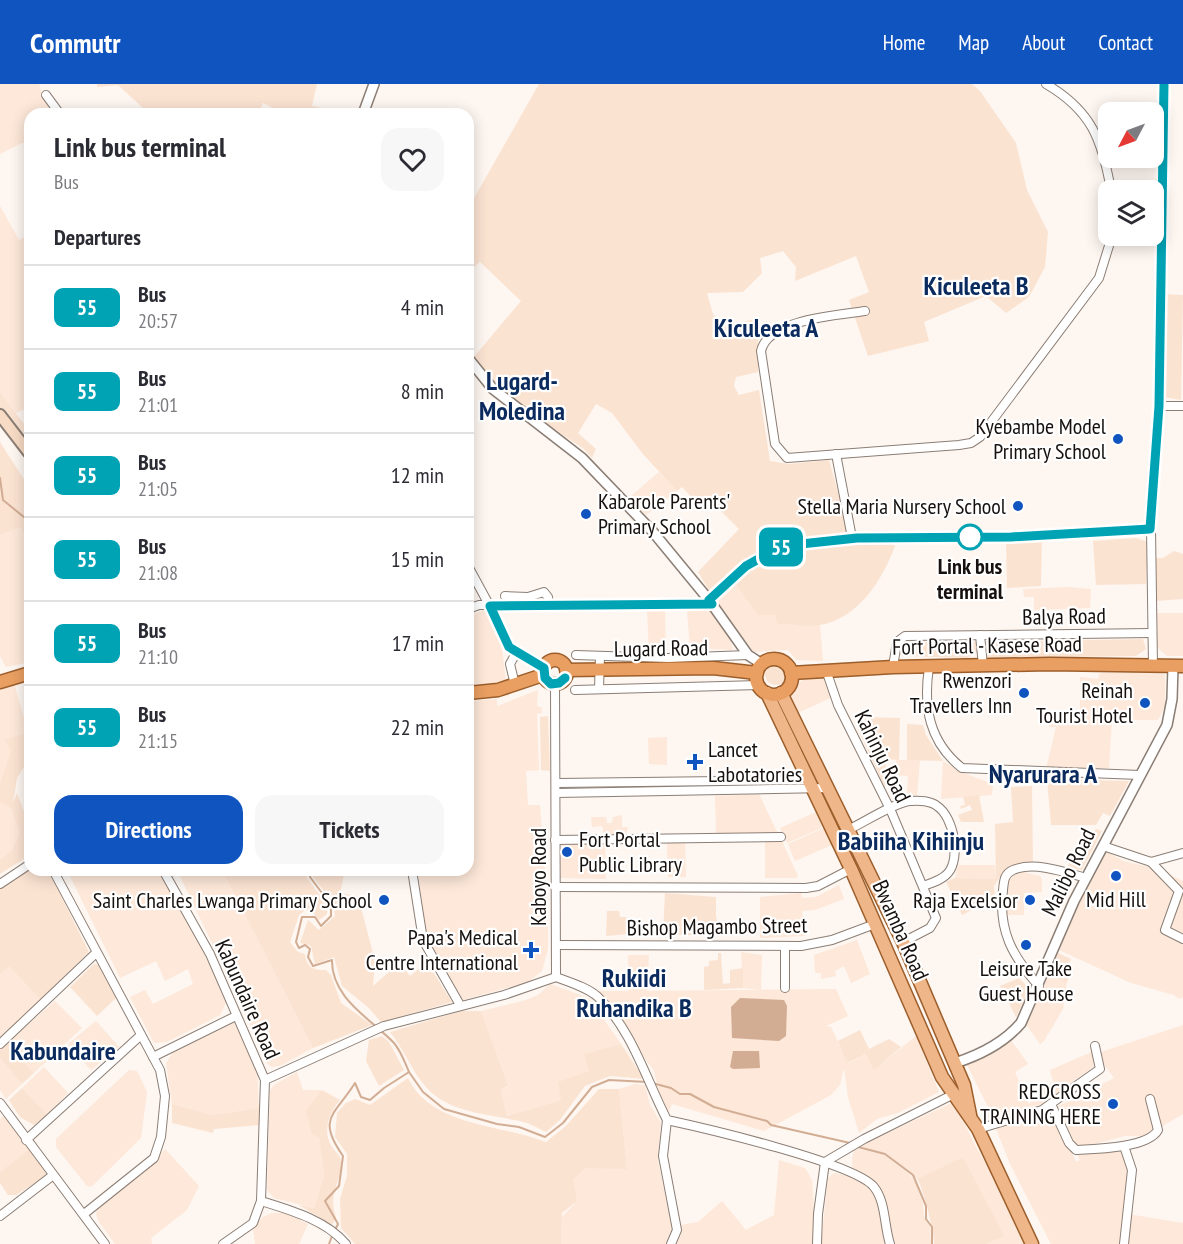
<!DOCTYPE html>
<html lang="en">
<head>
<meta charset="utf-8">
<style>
	body { margin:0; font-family:"PT Sans Narrow",sans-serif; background:#f7f7f7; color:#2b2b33; height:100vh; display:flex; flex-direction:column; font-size:22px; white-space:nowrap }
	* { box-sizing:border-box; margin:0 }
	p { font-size:20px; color:#7c7c81 }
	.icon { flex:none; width:33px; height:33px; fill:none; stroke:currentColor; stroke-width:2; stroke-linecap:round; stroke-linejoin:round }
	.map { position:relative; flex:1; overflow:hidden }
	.side { position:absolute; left:24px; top:24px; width:450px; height:768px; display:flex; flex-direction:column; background:#fff; border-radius:18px; box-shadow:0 3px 15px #0003 }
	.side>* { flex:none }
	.badge { padding:0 12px; border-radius:9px; font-size:21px; line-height:39px }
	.needle { width:39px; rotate:229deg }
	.buttons { position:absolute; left:1098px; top:18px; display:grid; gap:12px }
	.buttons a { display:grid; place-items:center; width:66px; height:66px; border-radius:12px; background:#fff; box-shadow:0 3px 15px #0003; font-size:30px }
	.map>.badge { position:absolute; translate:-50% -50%; box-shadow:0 0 0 3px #fff }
	h2 { padding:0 30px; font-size:22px; line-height:54px }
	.round { display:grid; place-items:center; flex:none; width:63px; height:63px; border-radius:18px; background:#f7f7f7 }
	.headline { display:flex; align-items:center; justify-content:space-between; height:102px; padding:0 30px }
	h1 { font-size:28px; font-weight:700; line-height:45px }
	.action { display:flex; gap:12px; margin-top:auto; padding:12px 30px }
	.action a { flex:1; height:69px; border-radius:18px; background:#1054bf; color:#fff; font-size:24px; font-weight:700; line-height:69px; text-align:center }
	.action a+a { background:#f7f7f7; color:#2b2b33 }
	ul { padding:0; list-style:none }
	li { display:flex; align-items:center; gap:18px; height:84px; padding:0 30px; border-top:2px solid #e1e1e2 }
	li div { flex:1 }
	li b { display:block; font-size:22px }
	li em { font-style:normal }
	li .badge { min-width:66px; font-weight:700; text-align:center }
	header { display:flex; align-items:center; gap:36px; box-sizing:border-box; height:84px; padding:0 30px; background:#1054bf; color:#fff }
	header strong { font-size:28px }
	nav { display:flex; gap:33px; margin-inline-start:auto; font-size:21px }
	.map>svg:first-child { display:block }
	.built { fill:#fde8d9 }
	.green { fill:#fbe3d2 }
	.water { fill:#d2ad94 }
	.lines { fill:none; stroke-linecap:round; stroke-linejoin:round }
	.stream { stroke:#d2ad94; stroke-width:2 }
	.minor-casing { stroke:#8b7e75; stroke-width:10 }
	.tertiary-casing { stroke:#8b7e75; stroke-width:12 }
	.secondary-casing { stroke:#8b7e75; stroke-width:14 }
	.primary-casing { stroke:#9c5e2b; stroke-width:15 }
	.trunk-casing { stroke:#9c5e2b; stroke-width:15 }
	.minor { stroke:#fff; stroke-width:8 }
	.tertiary { stroke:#fff; stroke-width:9 }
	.secondary { stroke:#f7dbc4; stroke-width:10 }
	.primary { stroke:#efb789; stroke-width:12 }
	.trunk { stroke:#ea9f62; stroke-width:12 }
	.line-casing { stroke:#fff; stroke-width:14 }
	.line { stroke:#00a3b4; stroke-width:9 }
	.poi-dot { fill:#1054bf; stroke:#fff; stroke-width:2 }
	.stop-dot { fill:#fff; stroke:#00a3b4; stroke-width:3 }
	.labels { text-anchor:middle; stroke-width:4.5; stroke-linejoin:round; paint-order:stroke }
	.poi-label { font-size:22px; fill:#16110e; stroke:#fff; text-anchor:end }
	.stop-label { font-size:22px; font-weight:bold; fill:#16110e; stroke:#fff }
	.street-label { font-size:22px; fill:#16110e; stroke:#fff }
	.quarter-label { font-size:26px; font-weight:bold; fill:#0b2b5f; stroke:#fff }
</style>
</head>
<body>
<header>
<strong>Commutr</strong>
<nav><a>Home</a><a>Map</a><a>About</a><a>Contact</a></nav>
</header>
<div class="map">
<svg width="1183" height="1160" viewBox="0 0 1183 1160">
	<rect width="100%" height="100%" fill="#fef6f0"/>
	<g class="built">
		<path d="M0,0h39l3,10 15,20h-27v29h-8l-22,11z"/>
		<path d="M0,122l19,34 11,-6v173l-14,6 -16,-21z"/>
		<path d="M659,388l18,19 -31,24 -16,-18z"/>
		<path d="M20,442l10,12v124l-24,5 -6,-11v-121z"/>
		<path d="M733,497l42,34 2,9 43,1 3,36 -27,-1 -8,-10 -34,2 -41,-54z"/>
		<path d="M1068,503l23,2 -1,19 -56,2v-13h-10l-1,-8z"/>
		<path d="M488,524l14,40 4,34 -38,3v-68z"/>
		<path d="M709,524l20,27 4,15 -43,-2 -3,-38z"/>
		<path d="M647,526h18l1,44h-17z"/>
		<path d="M1157,529h26v43h-16l-11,-10z"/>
		<path d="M1158,587l7,4v30l-4,9 -3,6h-46l-3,48 -63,1 10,-42h-7v-13l31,-3v-34l18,2 2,-6z"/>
		<path d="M822,591l11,22 -42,19 -1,-18 3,-8 12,-13z"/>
		<path d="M14,599l14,49 -17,18 -11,33v-95z"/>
		<path d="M538,606l-1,16 5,2v5l-5,1 2,56 -13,1 2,34h12l8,107v37l-6,22 -14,11 -65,18 -37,-60 -8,-70h50v-169l29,-2v7z"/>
		<path d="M667,653v28l-18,-1 -1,-26z"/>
		<path d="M896,676h24l-3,36 -10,-1 1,-19 -13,-1z"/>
		<path d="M943,677l18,11 32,12 -1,11 -51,4z"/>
		<path d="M759,710l18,38 -2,3 -59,-1 -1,-38z"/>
		<path d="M0,718l12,7 9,25 -10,17 -11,10z"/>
		<path d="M816,728l6,16 -35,15 -7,-15z"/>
		<path d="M622,731v12h6l-2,8h-22l-2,-9 -10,1 -1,-10h15l1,6h5l1,-6z"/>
		<path d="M824,744l8,17 -37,16 -7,-17z"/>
		<path d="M765,755h16l17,37 -2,2h-31z"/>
		<path d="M667,756h18l1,37h-18z"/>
		<path d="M562,758h43l1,37 -46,-1z"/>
		<path d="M1106,767l17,10 35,8 25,12v116l-4,2 -5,-4 -43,-12 -72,-33 6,-19z"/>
		<path d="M958,781h37l1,14 -41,-1z"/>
		<path d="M67,786h96l64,131 -7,14 -53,27 -13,1 -24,-46 15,-7 8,14 40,-20 -5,-15 -23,12 -9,-20 -36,17z"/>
		<path d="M177,786h45l91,178 -31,17 -10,2 -6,-4 -22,-53z"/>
		<path d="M1019,787l21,5 2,3v13l-18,1v22h-18l-2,-27 6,-12z"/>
		<path d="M839,801l5,14 -29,11 -13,1 3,25 -45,2v-41l41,-4 1,5 14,-1z"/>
		<path d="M857,856l13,34 -19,9 -7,-17 -9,5 1,5 -15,3v-6h-6l-1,-18z"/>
		<path d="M741,868l21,3 -1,35 -18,-2z"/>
		<path d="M628,871h21l-2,36 189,-2 12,27 -22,10 5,1 17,36 19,-9 8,15 41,-33 23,56 -41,21 -21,6 -18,14 -11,-36 -4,-29 -4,17 -9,10 -67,36 -92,-27 -3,8 -7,-5 -8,-36 -57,-80h32z"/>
		<path d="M9,881l32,35 -41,38v-64z"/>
		<path d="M1049,891l18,7 -4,27 -19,32 -4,3 -15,-21z"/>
		<path d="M550,900l39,14 32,46 -36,10 5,17 -30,17 1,12 -54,16 -6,-26 7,-3 -27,-76 45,-11 12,-5z"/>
		<path d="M55,917l27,27 -48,45 -27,-30z"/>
		<path d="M96,937l23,26 -28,23 -23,-26z"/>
		<path d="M236,938l21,46 2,40 -46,7 -41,-11 -6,-41 7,-11z"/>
		<path d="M1183,941v89l-37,22h-21l-50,13 -18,-42 57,-29 -10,-14 -3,-12z"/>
		<path d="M1011,956l17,24 -13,8 14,32 15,-17 9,-5 -3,-12 44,-19 3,13 -55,40 -56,15 4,-8 -23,-46z"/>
		<path d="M0,974l22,26 -16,15 -6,-9z"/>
		<path d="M44,983l24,26 -21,22 -25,-27z"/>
		<path d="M129,986l8,1 10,21 -6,46 -50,49 -4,-1 -31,-39v-8z"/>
		<path d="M297,988l6,18h19l-11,22 8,26 5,38 -10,32 -40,-10 -7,-8 3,-99 4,-6z"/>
		<path d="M635,1000l10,1 5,20 11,18 -3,38 15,72 -5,11h-107l1,-27 15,-16 -5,-21 14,-12h41l-8,-79z"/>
		<path d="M954,1018l23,47 13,21 37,74h-41l17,-8 -40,-79 -46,22 -30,-25 -28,-8z"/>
		<path d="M5,1031l27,32 -32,25v-53z"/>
		<path d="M1054,1031l22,47 4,-2 -3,-6 12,-4 31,-5 11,21 -3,48 55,9v21h-132l-41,-80 -15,-38z"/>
		<path d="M855,1064l30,7 25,20 6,9 7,20 1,13 6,10 1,17h-110l7,-66 6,-5 19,4 -1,-19z"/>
		<path d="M165,1065l34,37 -12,24 -36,28 1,6h-37l-16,-22 -3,-8 2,-8 46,-33z"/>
		<path d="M779,1076l26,8 7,12 4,64h-141l6,-9v-10l17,-3 24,-21 24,29 28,-15z"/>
		<path d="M272,1129h14l22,11 -9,20h-44l-2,-15 10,-12z"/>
	</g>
	<g class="green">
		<path d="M97,0h220l-5,22 38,8h-65l-22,-11 -5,11h-96l-19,-6 -25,-23 -21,2z"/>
		<path d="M539,0h433l8,7 36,52 11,47 21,42 -3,35 -16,30 -23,16 -20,-17 -62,26 5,19 -61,15 -19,-56 20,-8 -13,-36 -61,25 1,-14 -13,-16 -23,7 2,15 -19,19 -36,1 6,21 11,13 34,-9v54l-22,5 -2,9 5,9 20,-5 11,71 19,3 40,-4 21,76 -70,8 -68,51 -14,-23 41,-43 -26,-26 -9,8 -22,-24 -5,4 -35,-38 -30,-40 -16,-9 -18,29 18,16 -4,9 -8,-9c-39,-27 -83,-51 -111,-91l48,-57 -41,-39 -12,10v-76l5,4z"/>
		<path d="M1165,210l18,1 -2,105 -19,-3z"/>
		<path d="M0,308l30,40v17l-30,-39z"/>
		<path d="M0,358l30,47v49l-10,-11 -20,8z"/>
		<path d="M1136,454l12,4 -2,42 -50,1 -3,-44z"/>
		<path d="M1042,456l-1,46 -34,2 -1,-47z"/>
		<path d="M893,458l2,4c-12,33 -37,73 -75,79 -14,2 -30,-1 -43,-1l-2,-9h-17l-25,-34c14,-7 24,-19 38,-27 27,-14 90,-12 122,-12z"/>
		<path d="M1174,467l9,3v45l-28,2 -1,-43h9z"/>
		<path d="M1143,555l3,10 -10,7 -144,2 -7,-2 -1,-14z"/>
		<path d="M904,558h72l1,11 -10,5 -65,-2 -4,-4 2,-9z"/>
		<circle cx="776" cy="590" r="11"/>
		<path d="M548,632l2,55 -9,-1 -1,-53z"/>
		<path d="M864,633l36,1 -1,42 -13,-1 -1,29 -28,-61 10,-2z"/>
		<path d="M30,636v37l-13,21 -4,25 4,-10 13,35v27l-30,19v-14l11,-9 9,-17 -8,-25 -12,-7v-19l11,-33 -6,-10 23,-8 -1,-11z"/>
		<path d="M907,640l16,1 3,10 17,26 -36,-1z"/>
		<path d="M1047,695l82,2 -19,35 -7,-3 -7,12h-45z"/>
		<path d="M801,697l5,4 -242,5 -2,-3z"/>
		<path d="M1032,702l1,77 -30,9 -9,14 1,12 -33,17 -16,-33 9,-4 41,1 -1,-55 18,-2 -2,-35z"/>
		<path d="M979,711l5,27h-23l-3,-7 14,-5 -2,-5 -9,4 -1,-3 5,-1 -2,-8z"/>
		<path d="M1096,745l6,2 -20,39 -14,-3 1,-5 11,-5z"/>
		<path d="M30,785l18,1 41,82 -48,48 -32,-34 -9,8v-86z"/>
		<path d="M222,786h85v8l20,27v9l-8,6 -7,-9 -7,-1 -6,5 -9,27 8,10 7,2c2,14 8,16 21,16l5,5 10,28 31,22 -59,23z"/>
		<path d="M316,786h29l-5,23 18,3 17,65 -2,25 26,-23 11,13 17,-14 25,40 -56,16 -12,8 -14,-17 -28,-23 -8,-29 -19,7 -4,-18 -11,-3 8,-23 11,10 16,-14 -2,-14 -20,-25z"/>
		<path d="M665,809l51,4v19l5,20 -58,-2z"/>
		<path d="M607,827h12l1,6h6l2,17 -22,2z"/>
		<path d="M718,869h3l2,31 7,-1v-13l13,-2v20l-39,2v-23l5,-1v-5l9,-1z"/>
		<path d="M1058,869l13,6 -3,7 5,2 -6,14 -18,-7z"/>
		<path d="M94,880l6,1 16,33 -19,18 -27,-29z"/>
		<path d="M1019,894l11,11 -14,28 -16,-31z"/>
		<path d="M461,927h20l27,75 -7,4 6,26 54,-16 -3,-18 31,-11 -5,-17 37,-10 23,35 -34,-3 -25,10 -25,34 -14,12c-8,-4 -17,-9 -26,-11 -32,-7 -71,-8 -94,-34 -15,-17 -22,-38 -36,-55z"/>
		<path d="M860,946l9,19 20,-10 12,8 -27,23 -8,-16 -19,9 -9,-22z"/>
		<path d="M382,952l7,6 15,28 -25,16 -13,-25 3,-21z"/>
		<path d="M7,959l27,30 -12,11 -22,-26v-8z"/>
		<path d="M408,994c23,49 93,46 138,64l20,-16 33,-37h20l8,80 -41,-1 -13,12 4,21 -15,12 -1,31h-206l-14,-16 -1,-29 7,-23v-22l-12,-17 2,-24 9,-10 9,-4 15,6z"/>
		<path d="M22,1004l25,27 -13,10 -14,-8 -11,-17z"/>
		<path d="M322,1006l18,10c-11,13 -18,31 -8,47 4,6 9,8 9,16 -1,22 -13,31 -5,54l-4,8 -33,-20 15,3 10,-32 -5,-38 -7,-4 -6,-23z"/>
		<path d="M172,1020l41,11 46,-7v17l-45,4 -1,4 -41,-10z"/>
		<path d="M32,1063l15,25 -1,4 -30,19h-8l-8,-12v-11z"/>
		<path d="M963,1073l41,79 -18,8h-52c1,-8 -11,-58 -17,-65z"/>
	</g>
	<g class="water">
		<path d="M740,914l44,2 3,6 -1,30 -7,5 -47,-3 -1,-31z"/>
		<path d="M733,967h26l1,17 -27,1 -3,-2z"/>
	</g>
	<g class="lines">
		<g class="stream">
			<path d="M0,394l3,22 27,22"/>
			<path d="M311,786l-1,7 21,28v11l-10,10 -6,-9h-13l-6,25 3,6 6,-3 5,4 -2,8 5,9 19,-6c-1,38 39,59 62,83 7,8 11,20 15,29l-25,16 -14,12 -9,-3 -6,-14c-20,32 -39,35 -12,73l-4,30 -14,15 13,23 -3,6"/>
			<path d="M409,988l14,20 21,17 53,15 22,3 26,10 18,-14 29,-36 17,-7 38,2"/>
			<path d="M652,999l19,5 9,6h10l24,13 53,14 4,4 79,18"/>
			<path d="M858,1063l27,7 28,21 13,31v13l6,8v17"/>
			<path d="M329,1160l3,-8"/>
		</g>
		<defs>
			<g id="minor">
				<path d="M1046,0c46,27 56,56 65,106"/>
				<path d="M46,11l14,19"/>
				<path d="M865,227c-26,4 -97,8 -104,40l14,93 12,14 172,-13 12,-2 9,-6 119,-159 13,-42"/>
				<path d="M1159,322h24"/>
				<path d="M836,370l16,84"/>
				<path d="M468,482l26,48 11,28 14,13 25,13"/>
				<path d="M505,512l23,1 16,-5 4,5 1,8"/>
				<path d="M709,516l37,-34 36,-20 70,-8 159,-1 140,-8"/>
				<path d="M468,525l11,-4 233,-1"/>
				<path d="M980,551l3,31"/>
				<path d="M576,571l92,3 80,-3"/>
				<path d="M1153,582l-2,-137 8,-123 5,-322"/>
				<path d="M893,583l4,-25 8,-6 247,-3"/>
				<path d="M929,583c-6,40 0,75 33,101l178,7"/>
				<path d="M826,586l12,35 53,106 45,107 -6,10 -27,14"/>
				<path d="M515,601l-5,-21 6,-11"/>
				<path d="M599,605l1,-33"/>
				<path d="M575,606l184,-5"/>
				<path d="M557,699l253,-3"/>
				<path d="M557,709l271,-5"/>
				<path d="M30,726v5"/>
				<path d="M848,746c15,-7 49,-29 63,-29 8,-1 20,0 26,5 17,11 24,52 11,67 -6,7 -16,10 -25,13"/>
				<path d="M555,756l226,-3"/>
				<path d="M1103,762l48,16 32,-9"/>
				<path d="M1151,778l28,29 -14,39 18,9"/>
				<path d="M53,786l107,200 5,26 -4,41 -7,21 -70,56"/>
				<path d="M163,786l47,84 55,126 -4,121 -8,22 -30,21"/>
				<path d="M412,786l11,70 37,65"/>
				<path d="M0,800l30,-20"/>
				<path d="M555,803l251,1 12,-2 33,-17"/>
				<path d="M556,861l245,1 31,-6 43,-16"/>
				<path d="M556,893c13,5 31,10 42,20 34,33 48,82 69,123 37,8 188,43 207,67 12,15 10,39 16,57"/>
				<path d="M1039,902c-27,-30 -41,-56 -36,-96 1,-9 1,-16 10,-20 21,-9 52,2 73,8"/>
				<path d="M785,904v-41"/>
				<path d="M0,960l96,-91"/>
				<path d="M153,973l83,-41"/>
				<path d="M265,996l119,-54 120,-31 52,-18 -1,-293"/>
				<path d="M0,1019l105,141"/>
				<path d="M1051,1020l18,39 7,7c20,-1 72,-2 82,-20l-8,-31"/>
				<path d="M667,1036l-4,36 14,74 -6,14"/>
				<path d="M978,1045l64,-19 58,-41 -5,-23"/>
				<path d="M26,1056l115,-105"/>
				<path d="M825,1078l39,-23 88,-44"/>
				<path d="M261,1117c29,9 65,19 85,43"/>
				<path d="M0,1132l52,-40"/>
				<path d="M817,1160l1,-30 7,-52"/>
				<path d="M1124,1160l8,-74 -8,-24"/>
			</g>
			<g id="tertiary">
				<path d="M363,30l11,-30"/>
				<path d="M468,274l25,31 89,69 71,74 56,68 39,55 14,9"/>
				<path d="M955,979c25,-8 49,-20 66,-40l53,-122 93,-176 5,-26 1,-33"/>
			</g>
			<path id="secondary" d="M0,331l30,39"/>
			<g id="primary">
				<path d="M767,609l84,176 91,208 36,52 54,115"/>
				<path d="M781,609l122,249 61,143 6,30"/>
			</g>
			<g id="trunk">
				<circle cx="774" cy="593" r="18"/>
				<circle cx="555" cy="588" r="12"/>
				<path d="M566,586l147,-2 44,5"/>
				<path d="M791,589l102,-6 157,-3 133,2"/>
				<path d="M0,598l30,-9"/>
				<path d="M468,609l30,-3 45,-15"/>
			</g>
		</defs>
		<use href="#minor" class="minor-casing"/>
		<use href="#tertiary" class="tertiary-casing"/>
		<use href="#secondary" class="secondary-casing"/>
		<use href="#primary" class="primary-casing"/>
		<use href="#trunk" class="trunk-casing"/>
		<use href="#minor" class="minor"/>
		<use href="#tertiary" class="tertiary"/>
		<use href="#secondary" class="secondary"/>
		<use href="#primary" class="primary"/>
		<use href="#trunk" class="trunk"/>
	</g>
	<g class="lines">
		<defs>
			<path id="line" d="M565,594l-6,5 -8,1 -6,-6 -1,-10 -35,-21 -19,-41 222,-2 -3,-4 37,-34 36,-20 75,-8 154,-1 139,-8 9,-123 5,-322"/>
		</defs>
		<use href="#line" class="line-casing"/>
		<use href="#line" class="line"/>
	</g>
	<g class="poi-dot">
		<circle cx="1118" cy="355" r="6"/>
		<circle cx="1018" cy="422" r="6"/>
		<circle cx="586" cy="430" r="6"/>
		<circle cx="1024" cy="609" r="6"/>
		<circle cx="1145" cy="619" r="6"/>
		<path d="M692 669h6v6h6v6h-6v6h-6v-6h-6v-6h6z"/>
		<circle cx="567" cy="768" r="6"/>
		<circle cx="1116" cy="792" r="6"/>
		<circle cx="384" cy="816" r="6"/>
		<circle cx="1030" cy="816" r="6"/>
		<circle cx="1026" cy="861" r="6"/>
		<path d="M528 857h6v6h6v6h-6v6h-6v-6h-6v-6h6z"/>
		<circle cx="1113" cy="1020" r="6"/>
	</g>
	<circle class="stop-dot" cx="970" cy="453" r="12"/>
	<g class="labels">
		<g class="poi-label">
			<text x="1106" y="350">Kyebambe Model<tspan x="1106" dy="25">Primary School</tspan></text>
			<text x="598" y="425" text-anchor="start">Kabarole Parents'<tspan x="598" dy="25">Primary School</tspan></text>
			<text x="1006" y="430">Stella Maria Nursery School</text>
			<text x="1012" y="604">Rwenzori<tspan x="1012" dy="25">Travellers Inn</tspan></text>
			<text x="1133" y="614">Reinah<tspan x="1133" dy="25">Tourist Hotel</tspan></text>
			<text x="708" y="673" text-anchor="start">Lancet<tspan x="708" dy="25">Labotatories</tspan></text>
			<text x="579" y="763" text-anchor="start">Fort Portal<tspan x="579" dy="25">Public Library</tspan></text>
			<text x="1116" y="823" text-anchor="middle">Mid Hill</text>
			<text x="372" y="824">Saint Charles Lwanga Primary School</text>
			<text x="1018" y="824">Raja Excelsior</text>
			<text x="518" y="861">Papa's Medical<tspan x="518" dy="25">Centre International</tspan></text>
			<text x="1026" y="892" text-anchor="middle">Leisure Take<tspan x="1026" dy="25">Guest House</tspan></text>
			<text x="1101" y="1015">REDCROSS<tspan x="1101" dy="25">TRAINING HERE</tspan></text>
		</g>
		<g class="stop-label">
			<text x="970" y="490">Link bus<tspan x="970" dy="25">terminal</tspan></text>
		</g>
		<g class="street-label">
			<text transform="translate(1064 532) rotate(-1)" y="8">Balya Road</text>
			<text transform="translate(987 561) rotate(-1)" y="8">Fort Portal - Kasese Road</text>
			<text transform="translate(661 564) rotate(-1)" y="8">Lugard Road</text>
			<text transform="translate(883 672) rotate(64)" y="8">Kahinju Road</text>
			<text transform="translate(1068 788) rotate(-64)" y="8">Malibo Road</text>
			<text transform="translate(538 793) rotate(-90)" y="8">Kaboyo Road</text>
			<text transform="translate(717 842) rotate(-1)" y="8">Bishop Magambo Street</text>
			<text transform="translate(901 846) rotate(66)" y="8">Bwamba Road</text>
			<text transform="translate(248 915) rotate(66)" y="8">Kabundaire Road</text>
		</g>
		<g class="quarter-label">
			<text x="976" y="211">Kiculeeta B</text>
			<text x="766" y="253">Kiculeeta A</text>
			<text x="522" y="306">Lugard-<tspan x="522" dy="30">Moledina</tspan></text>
			<text x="1043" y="699">Nyarurara A</text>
			<text x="911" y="766">Babiiha Kihiinju</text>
			<text x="634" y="903">Rukiidi<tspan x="634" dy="30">Ruhandika B</tspan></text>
			<text x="63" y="976">Kabundaire</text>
		</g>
	</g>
</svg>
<div class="buttons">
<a><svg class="needle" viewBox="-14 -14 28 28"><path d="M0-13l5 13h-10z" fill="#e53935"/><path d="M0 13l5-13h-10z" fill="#7c7c81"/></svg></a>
<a><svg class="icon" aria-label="layers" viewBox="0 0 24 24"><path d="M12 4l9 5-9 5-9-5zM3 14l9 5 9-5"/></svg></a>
</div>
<b class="badge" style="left:781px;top:463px;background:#00a3b4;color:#fff">55</b>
<section class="side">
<div class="headline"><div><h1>Link bus terminal</h1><p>Bus</p></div><a class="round"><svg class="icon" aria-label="heart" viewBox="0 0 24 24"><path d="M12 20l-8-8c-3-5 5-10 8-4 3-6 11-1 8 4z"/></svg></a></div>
<h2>Departures</h2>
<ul>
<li><span class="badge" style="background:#00a3b4;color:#fff">55</span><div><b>Bus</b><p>20:57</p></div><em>4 min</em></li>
<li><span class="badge" style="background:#00a3b4;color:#fff">55</span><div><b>Bus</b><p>21:01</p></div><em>8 min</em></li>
<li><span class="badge" style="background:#00a3b4;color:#fff">55</span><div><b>Bus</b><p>21:05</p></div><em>12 min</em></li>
<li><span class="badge" style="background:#00a3b4;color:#fff">55</span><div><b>Bus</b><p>21:08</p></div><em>15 min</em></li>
<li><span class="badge" style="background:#00a3b4;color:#fff">55</span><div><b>Bus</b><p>21:10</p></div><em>17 min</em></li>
<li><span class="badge" style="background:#00a3b4;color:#fff">55</span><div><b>Bus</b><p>21:15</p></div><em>22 min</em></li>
</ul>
<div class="action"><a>Directions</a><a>Tickets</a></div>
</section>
</div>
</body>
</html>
